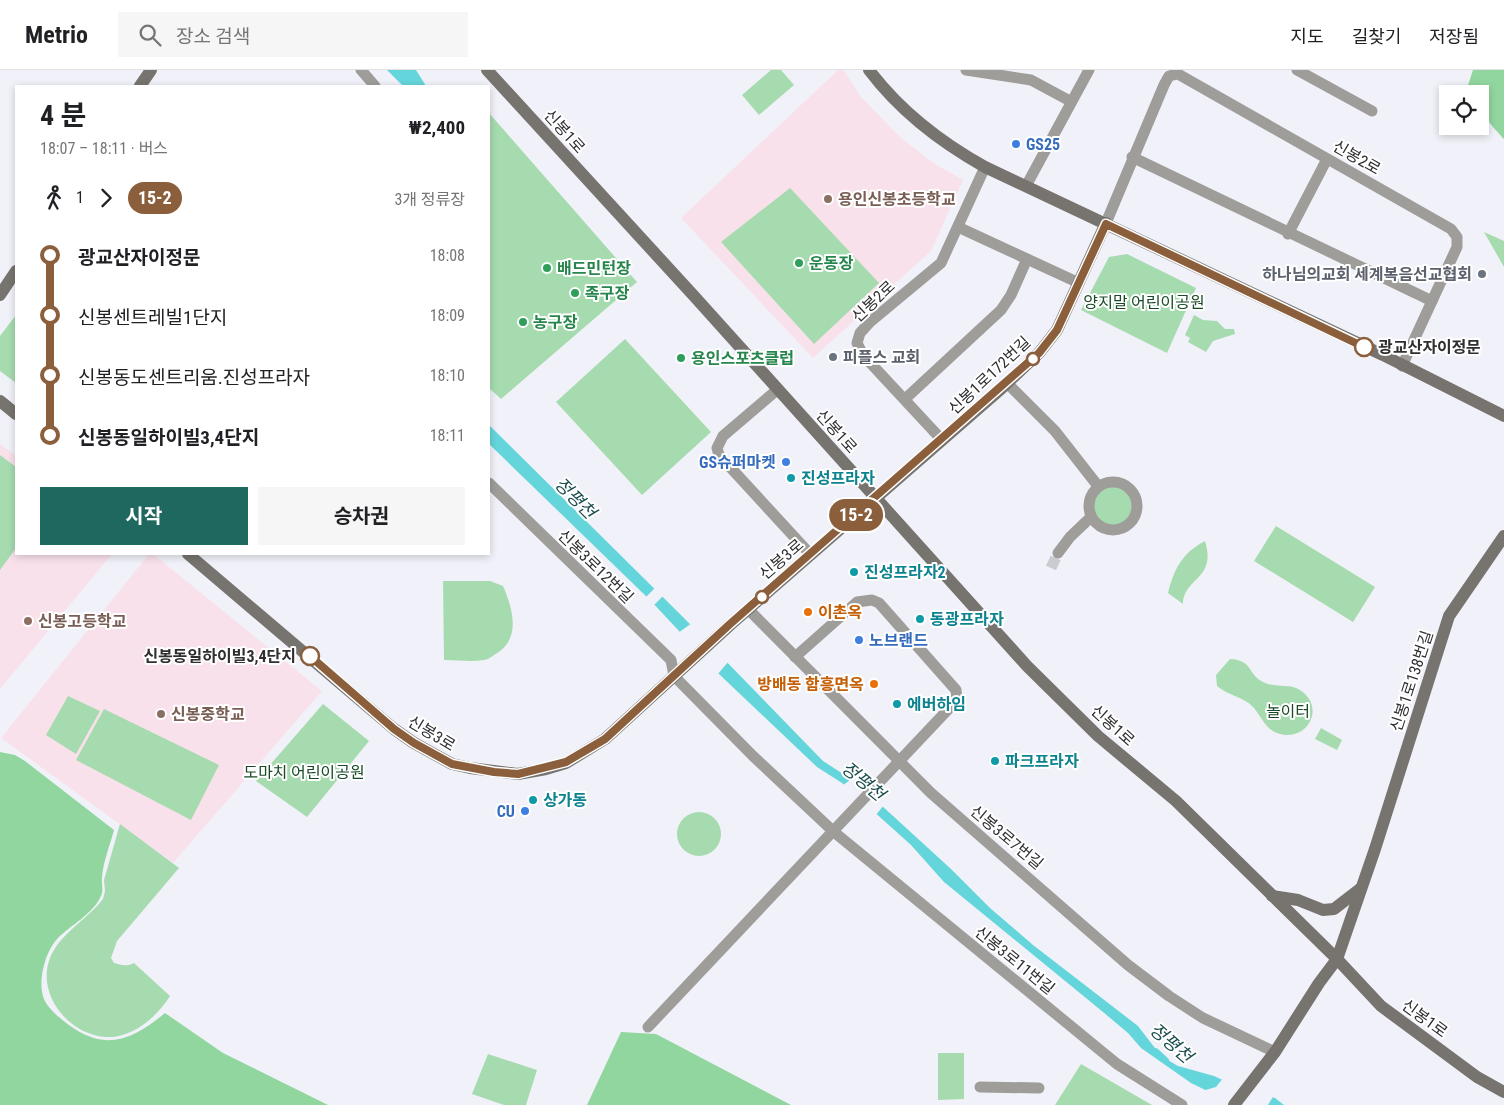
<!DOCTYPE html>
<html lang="ko">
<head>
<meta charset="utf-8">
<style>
	body { margin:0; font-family:"Roboto Condensed","Noto Sans KR",sans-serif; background:#f6f6f6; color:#202124; height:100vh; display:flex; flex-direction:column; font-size:19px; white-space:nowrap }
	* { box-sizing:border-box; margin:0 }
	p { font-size:16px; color:#757577 }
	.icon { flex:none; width:28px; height:28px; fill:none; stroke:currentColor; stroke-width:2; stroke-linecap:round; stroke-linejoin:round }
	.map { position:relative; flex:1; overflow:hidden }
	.panel { position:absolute; left:15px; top:15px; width:475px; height:470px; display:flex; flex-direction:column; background:#fff; border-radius:0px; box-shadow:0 2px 8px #0003 }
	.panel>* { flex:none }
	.badge { padding:0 10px; border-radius:16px; font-size:18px; line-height:32px }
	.tools { position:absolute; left:1439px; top:15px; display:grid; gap:10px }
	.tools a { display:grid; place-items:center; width:50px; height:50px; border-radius:0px; background:#fff; box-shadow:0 2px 8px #0003; font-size:25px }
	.map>.badge { position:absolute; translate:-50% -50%; box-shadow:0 0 0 2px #fff }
	.legs { display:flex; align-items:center; gap:8px; height:55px; padding:0 25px; font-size:16px }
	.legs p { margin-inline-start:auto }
	.headline { display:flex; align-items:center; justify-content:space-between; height:85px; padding:0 25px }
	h1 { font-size:28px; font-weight:700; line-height:38px }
	.cta { display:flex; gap:10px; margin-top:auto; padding:10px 25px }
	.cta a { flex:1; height:58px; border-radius:0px; background:#1f6860; color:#fff; font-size:20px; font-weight:700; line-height:58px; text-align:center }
	.cta a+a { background:#f6f6f6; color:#202124 }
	ul { padding:0 25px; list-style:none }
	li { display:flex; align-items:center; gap:18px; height:60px; font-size:19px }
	li i { display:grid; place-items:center; width:8px; height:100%; margin:0 6px; background:currentColor }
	li i::after { content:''; width:12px; height:12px; margin:-6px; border:4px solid; border-radius:50%; background:#fff }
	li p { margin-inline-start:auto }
	li:first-child i { background:linear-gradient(#0000 50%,currentColor 0) }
	li:last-child i { background:linear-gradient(currentColor 50%,#0000 0) }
	header { display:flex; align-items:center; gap:30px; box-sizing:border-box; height:70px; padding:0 25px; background:#fff; border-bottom:1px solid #e0e0e0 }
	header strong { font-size:24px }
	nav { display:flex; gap:28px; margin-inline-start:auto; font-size:18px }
	.search { width:350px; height:45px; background:#f6f6f6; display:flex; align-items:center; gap:12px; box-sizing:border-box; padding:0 18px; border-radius:0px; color:#757577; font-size:19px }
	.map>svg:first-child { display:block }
	.education { fill:#f9e1eb }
	.green { fill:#a6dbaf }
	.forest { fill:#92d69f }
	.water { fill:#64d6db }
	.pier { fill:#f1f2f9 }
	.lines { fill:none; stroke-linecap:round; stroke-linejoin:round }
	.stream { stroke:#64d6db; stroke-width:4 }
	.street-tunnel { stroke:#cacbd1; stroke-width:11; stroke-dasharray:11 5.5; stroke-linecap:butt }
	.street { stroke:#9f9d9a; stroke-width:11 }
	.secondary { stroke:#777470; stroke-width:12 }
	.line-1-casing { stroke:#fff; stroke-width:11 }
	.line-1 { stroke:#8b5e3c; stroke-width:8 }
	.shop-dot { fill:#3f7fe0; stroke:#fff; stroke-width:2 }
	.education-dot { fill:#8d6e63; stroke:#fff; stroke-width:2 }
	.leisure-dot { fill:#2e9e5b; stroke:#fff; stroke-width:2 }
	.worship-dot { fill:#6b7280; stroke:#fff; stroke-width:2 }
	.stop-1-dot { fill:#fff; stroke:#8b5e3c; stroke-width:2.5 }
	.culture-dot { fill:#0f9aa8; stroke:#fff; stroke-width:2 }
	.food-dot { fill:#e8710a; stroke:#fff; stroke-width:2 }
	.labels { text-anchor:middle; stroke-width:4; stroke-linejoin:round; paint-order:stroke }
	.street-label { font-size:16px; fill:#2f2f32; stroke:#fff }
	.shop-label { font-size:16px; font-weight:bold; fill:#366cbe; stroke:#fff; text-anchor:start }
	.education-label { font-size:16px; font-weight:bold; fill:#785e54; stroke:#fff; text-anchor:start }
	.leisure-label { font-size:16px; font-weight:bold; fill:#27864d; stroke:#fff; text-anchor:start }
	.worship-label { font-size:16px; font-weight:bold; fill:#5b616d; stroke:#fff; text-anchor:end }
	.park-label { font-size:16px; fill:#194926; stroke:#fff }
	.stop-label { font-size:16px; font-weight:bold; fill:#2f2f32; stroke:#fff; text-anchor:start }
	.culture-label { font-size:16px; font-weight:bold; fill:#0d838f; stroke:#fff; text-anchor:start }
	.food-label { font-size:16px; font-weight:bold; fill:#c56008; stroke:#fff; text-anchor:start }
	.water-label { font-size:18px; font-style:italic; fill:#1b4e50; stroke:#fff }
</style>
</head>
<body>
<header>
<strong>Metrio</strong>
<div class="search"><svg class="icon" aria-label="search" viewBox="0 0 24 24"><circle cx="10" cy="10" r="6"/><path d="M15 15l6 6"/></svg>장소 검색</div>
<nav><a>지도</a><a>길찾기</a><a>저장됨</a></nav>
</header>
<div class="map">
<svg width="1504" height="1035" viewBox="0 0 1504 1035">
	<rect width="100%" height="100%" fill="#f1f2f9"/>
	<g class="education">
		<path d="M838,0h6l16,26 41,42 34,26 28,16 -32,71 -118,107 -132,-140z"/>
		<path d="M0,374l16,12v98h96l-112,135z"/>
		<path d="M149,484h4l169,137 -149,172 -172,-125z"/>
	</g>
	<g class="green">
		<path d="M771,0h10l13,15 -35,30 -17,-20z"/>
		<path d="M489,43l148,169 -136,117 -12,-11z"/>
		<path d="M790,118l89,95 -65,61 -93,-102z"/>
		<path d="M1484,162l20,9v26z"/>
		<path d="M1127,184l69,34 -29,65 -86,-43 28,-53z"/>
		<path d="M16,245v68l-16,-12v-35z"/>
		<path d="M1194,245l9,5 14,1 8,8h9l1,5 -22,7 -7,11 -18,-10 2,-4 -5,-3z"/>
		<path d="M625,269l86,93 -69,63 -86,-93z"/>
		<path d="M0,385l16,12v81l-16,22z"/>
		<circle cx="1113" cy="436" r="23"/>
		<path d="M1276,456l99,61 -22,35 -99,-61z"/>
		<path d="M1205,471c12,39 -21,36 -22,63l-15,-11c6,-24 14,-40 37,-52z"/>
		<path d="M443,511h47l13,5c10,23 19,54 -9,69 -3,2 -7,5 -10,5 -13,2 -27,0 -40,0z"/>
		<path d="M1230,589c23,1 18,16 33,23 11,6 26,1 37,8 26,17 8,51 -20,44 -15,-4 -18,-17 -27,-27 -9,-10 -26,-12 -36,-21l-1,-11z"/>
		<path d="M68,626l32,15 -24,43 -30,-19z"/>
		<path d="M323,634l46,37 -62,76 -51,-36z"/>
		<path d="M104,639l115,56 -28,55 -115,-60z"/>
		<path d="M1321,658l21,12 -5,10 -22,-11z"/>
		<circle cx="699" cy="764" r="22"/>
		<path d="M120,754l59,44 -62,73 -6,17 3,5c7,2 13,4 20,0l36,33c-13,21 -38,43 -65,41 -37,-3 -69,-43 -55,-79 10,-25 37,-38 53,-59l2,-8 -1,-11z"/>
		<path d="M938,983h26v46l-26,1z"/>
		<path d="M488,984l49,16 -11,35h-22l-32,-11z"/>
		<path d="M1081,994l71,41h-97z"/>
	</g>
	<g class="forest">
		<path d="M1473,0h31v69c-13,-14 -24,-25 -24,-45h-15z"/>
		<path d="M0,682l15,3 10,6 89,69c-4,15 -11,32 -12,48 -1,6 2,12 -1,18 -8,18 -30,29 -43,42 -13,13 -21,44 -14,61 5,13 30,31 42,36 30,14 56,-3 79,-22l58,40 105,52h-328z"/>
		<path d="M621,962l35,2 135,71h-204z"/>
	</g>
	<g class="water">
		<path d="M387,0h29l10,16h-23z"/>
		<path d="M489,355l194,192 140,144 34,22 94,86 39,39 43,37 105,81 23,30 17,10 36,10 24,11 37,11 9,7h-48l-45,-22 -50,-35 -13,-15 -25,-21 -159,-130 -33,-37 -69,-62 -25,-16 -97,-92 -69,-74 -162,-157z"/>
	</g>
	<g class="pier">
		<path d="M656,517l8,8 -11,11 -8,-8z"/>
		<path d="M692,553l37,38 -12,14 -39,-42z"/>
		<path d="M854,707l30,28 -9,11 -33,-30z"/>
		<path d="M1224,1007l15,8 35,10 -6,10h-38l-28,-14 14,-4z"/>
	</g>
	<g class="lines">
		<path class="stream" d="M1156,980l11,10"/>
		<path class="street-tunnel" d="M1051,498l7,-15"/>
		<g class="street">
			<path d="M361,0l14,16"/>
			<path d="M966,0l65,10 39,21"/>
			<path d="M1297,0l75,41"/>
			<path d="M1132,87l300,144"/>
			<path d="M1026,116l63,-116"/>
			<path d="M1106,153l58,-138 5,-9 9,-2 273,155 6,8v10l-55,119"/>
			<path d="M958,157l121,56"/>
			<path d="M1288,164l39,-75"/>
			<path d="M1007,313l48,48 43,55"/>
			<path d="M778,319l-55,47 -6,12 2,7 91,99"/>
			<path d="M905,329l96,-89 10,-15 16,-36"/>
			<path d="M942,370l-79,-85 -6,-12 3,-10 10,-11 71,-59 44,-96"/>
			<circle cx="1113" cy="436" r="24"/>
			<path d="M489,413l182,177 3,16 79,80 81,76 283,232 65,41"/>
			<path d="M1058,483l12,-16 21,-20"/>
			<path d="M748,539l183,184 197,172 41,31 34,22 72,34"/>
			<path d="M648,957l309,-327 -1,-10 -77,-87 -7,-3 -15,2 -62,55"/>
			<path d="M980,1017l59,1"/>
		</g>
		<g class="secondary">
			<path d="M487,0l207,226 333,370 71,70 78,65 161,158 44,47 96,71 27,15"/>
			<path d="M869,0c31,41 71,72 116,97l398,188 121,61"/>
			<path d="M140,16l11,-16"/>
			<path d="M0,225l16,-24"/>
			<path d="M0,331l16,13"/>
			<path d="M188,484l206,175 20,14 38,21 18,4 48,6 28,-5 20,-6 39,-24 125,-114 272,-237 37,-35 18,-23 49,-107"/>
			<path d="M1272,826l26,4 25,10 11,-1 26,-20"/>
			<path d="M1234,1035l41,-53 44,-69 18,-24 38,-110 74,-233 55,-80"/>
		</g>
	</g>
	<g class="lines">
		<defs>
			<path id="line-1" d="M310,586l84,73 20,14 38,21 42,8 24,2 48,-12 39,-23 125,-115 309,-271 18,-23 49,-106 258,123"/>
		</defs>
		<use href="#line-1" class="line-1-casing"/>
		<use href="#line-1" class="line-1"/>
	</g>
	<g class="shop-dot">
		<circle cx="1016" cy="74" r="5"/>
		<circle cx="786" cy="392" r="5"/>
		<circle cx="859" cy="570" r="5"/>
		<circle cx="525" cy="741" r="5"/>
	</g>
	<g class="education-dot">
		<circle cx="828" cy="129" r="5"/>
		<circle cx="28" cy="551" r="5"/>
		<circle cx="161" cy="644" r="5"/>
	</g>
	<g class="leisure-dot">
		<circle cx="799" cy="193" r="5"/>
		<circle cx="547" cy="198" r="5"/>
		<circle cx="575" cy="223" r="5"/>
		<circle cx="523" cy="252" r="5"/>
		<circle cx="681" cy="288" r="5"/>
	</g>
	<g class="worship-dot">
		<circle cx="1482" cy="204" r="5"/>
		<circle cx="833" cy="287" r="5"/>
	</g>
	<g class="stop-1-dot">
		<circle cx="1364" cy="277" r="9"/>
		<circle cx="1033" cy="289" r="6"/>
		<circle cx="762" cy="527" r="6"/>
		<circle cx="310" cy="586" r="9"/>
	</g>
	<g class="culture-dot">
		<circle cx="791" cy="408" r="5"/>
		<circle cx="854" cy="502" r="5"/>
		<circle cx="920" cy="549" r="5"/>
		<circle cx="897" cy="634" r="5"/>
		<circle cx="995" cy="691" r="5"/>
		<circle cx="533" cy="730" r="5"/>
	</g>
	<g class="food-dot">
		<circle cx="808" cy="542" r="5"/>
		<circle cx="874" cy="614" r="5"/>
	</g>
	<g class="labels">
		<g class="street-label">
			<text transform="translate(565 61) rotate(48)" y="6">신봉1로</text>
			<text transform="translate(1357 87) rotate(30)" y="6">신봉2로</text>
			<text transform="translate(873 231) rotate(-43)" y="6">신봉2로</text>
			<text transform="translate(989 305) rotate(-43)" y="6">신봉1로172번길</text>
			<text transform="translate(837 361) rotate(48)" y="6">신봉1로</text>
			<text transform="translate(781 489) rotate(-41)" y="6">신봉3로</text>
			<text transform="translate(596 496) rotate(44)" y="6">신봉3로12번길</text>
			<text transform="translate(1411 611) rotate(-72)" y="6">신봉1로138번길</text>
			<text transform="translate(1113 655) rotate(42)" y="6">신봉1로</text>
			<text transform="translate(432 663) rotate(31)" y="6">신봉3로</text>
			<text transform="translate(1007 767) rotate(40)" y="6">신봉3로7번길</text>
			<text transform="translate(1015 890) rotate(39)" y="6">신봉3로11번길</text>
			<text transform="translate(1425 948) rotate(36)" y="6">신봉1로</text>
		</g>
		<g class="shop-label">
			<text x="1026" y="80">GS25</text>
			<text x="776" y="398" text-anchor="end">GS슈퍼마켓</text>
			<text x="869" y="576">노브랜드</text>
			<text x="515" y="747" text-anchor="end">CU</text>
		</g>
		<g class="education-label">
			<text x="838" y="135">용인신봉초등학교</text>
			<text x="38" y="557">신봉고등학교</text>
			<text x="171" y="650">신봉중학교</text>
		</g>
		<g class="leisure-label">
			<text x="809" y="199">운동장</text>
			<text x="557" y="204">배드민턴장</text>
			<text x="585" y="229">족구장</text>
			<text x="533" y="258">농구장</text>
			<text x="691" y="294">용인스포츠클럽</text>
		</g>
		<g class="worship-label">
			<text x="1472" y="210">하나님의교회 세계복음선교협회</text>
			<text x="843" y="293" text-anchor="start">피플스 교회</text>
		</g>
		<g class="park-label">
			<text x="1144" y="238">양지말 어린이공원</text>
			<text x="1288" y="647">놀이터</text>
			<text x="304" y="708">도마치 어린이공원</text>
		</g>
		<g class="stop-label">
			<text x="1378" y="283">광교산자이정문</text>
			<text x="296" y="592" text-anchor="end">신봉동일하이빌3,4단지</text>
		</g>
		<g class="culture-label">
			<text x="801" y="414">진성프라자</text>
			<text x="864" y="508">진성프라자2</text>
			<text x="930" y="555">동광프라자</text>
			<text x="907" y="640">에버하임</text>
			<text x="1005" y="697">파크프라자</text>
			<text x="543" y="736">상가동</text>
		</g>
		<g class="food-label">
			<text x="818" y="548">이촌옥</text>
			<text x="864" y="620" text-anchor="end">방배동 함흥면옥</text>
		</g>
		<g class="water-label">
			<text transform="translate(575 428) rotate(45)" y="6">정평천</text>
			<text transform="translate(863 711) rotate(40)" y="6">정평천</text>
			<text transform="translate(1171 973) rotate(41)" y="6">정평천</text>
		</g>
	</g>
</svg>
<div class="tools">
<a><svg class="icon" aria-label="locate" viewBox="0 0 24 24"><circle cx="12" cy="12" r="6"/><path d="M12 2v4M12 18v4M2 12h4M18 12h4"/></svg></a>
</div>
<b class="badge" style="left:856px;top:445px;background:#8b5e3c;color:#fff">15-2</b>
<section class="panel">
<div class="headline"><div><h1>4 분</h1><p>18:07 – 18:11 · 버스</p></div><b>₩2,400</b></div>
<div class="legs"><svg class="icon" aria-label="walk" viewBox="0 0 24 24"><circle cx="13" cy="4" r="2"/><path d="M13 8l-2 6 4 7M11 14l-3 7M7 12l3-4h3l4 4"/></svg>1<svg class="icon" aria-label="forward" viewBox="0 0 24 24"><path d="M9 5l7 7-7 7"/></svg><b class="badge" style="background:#8b5e3c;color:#fff">15-2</b><p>3개 정류장</p></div>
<ul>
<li><i style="color:#8b5e3c"></i><b>광교산자이정문</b><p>18:08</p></li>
<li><i style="color:#8b5e3c"></i><span>신봉센트레빌1단지</span><p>18:09</p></li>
<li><i style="color:#8b5e3c"></i><span>신봉동도센트리움.진성프라자</span><p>18:10</p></li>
<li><i style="color:#8b5e3c"></i><b>신봉동일하이빌3,4단지</b><p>18:11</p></li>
</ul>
<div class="cta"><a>시작</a><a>승차권</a></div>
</section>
</div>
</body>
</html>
